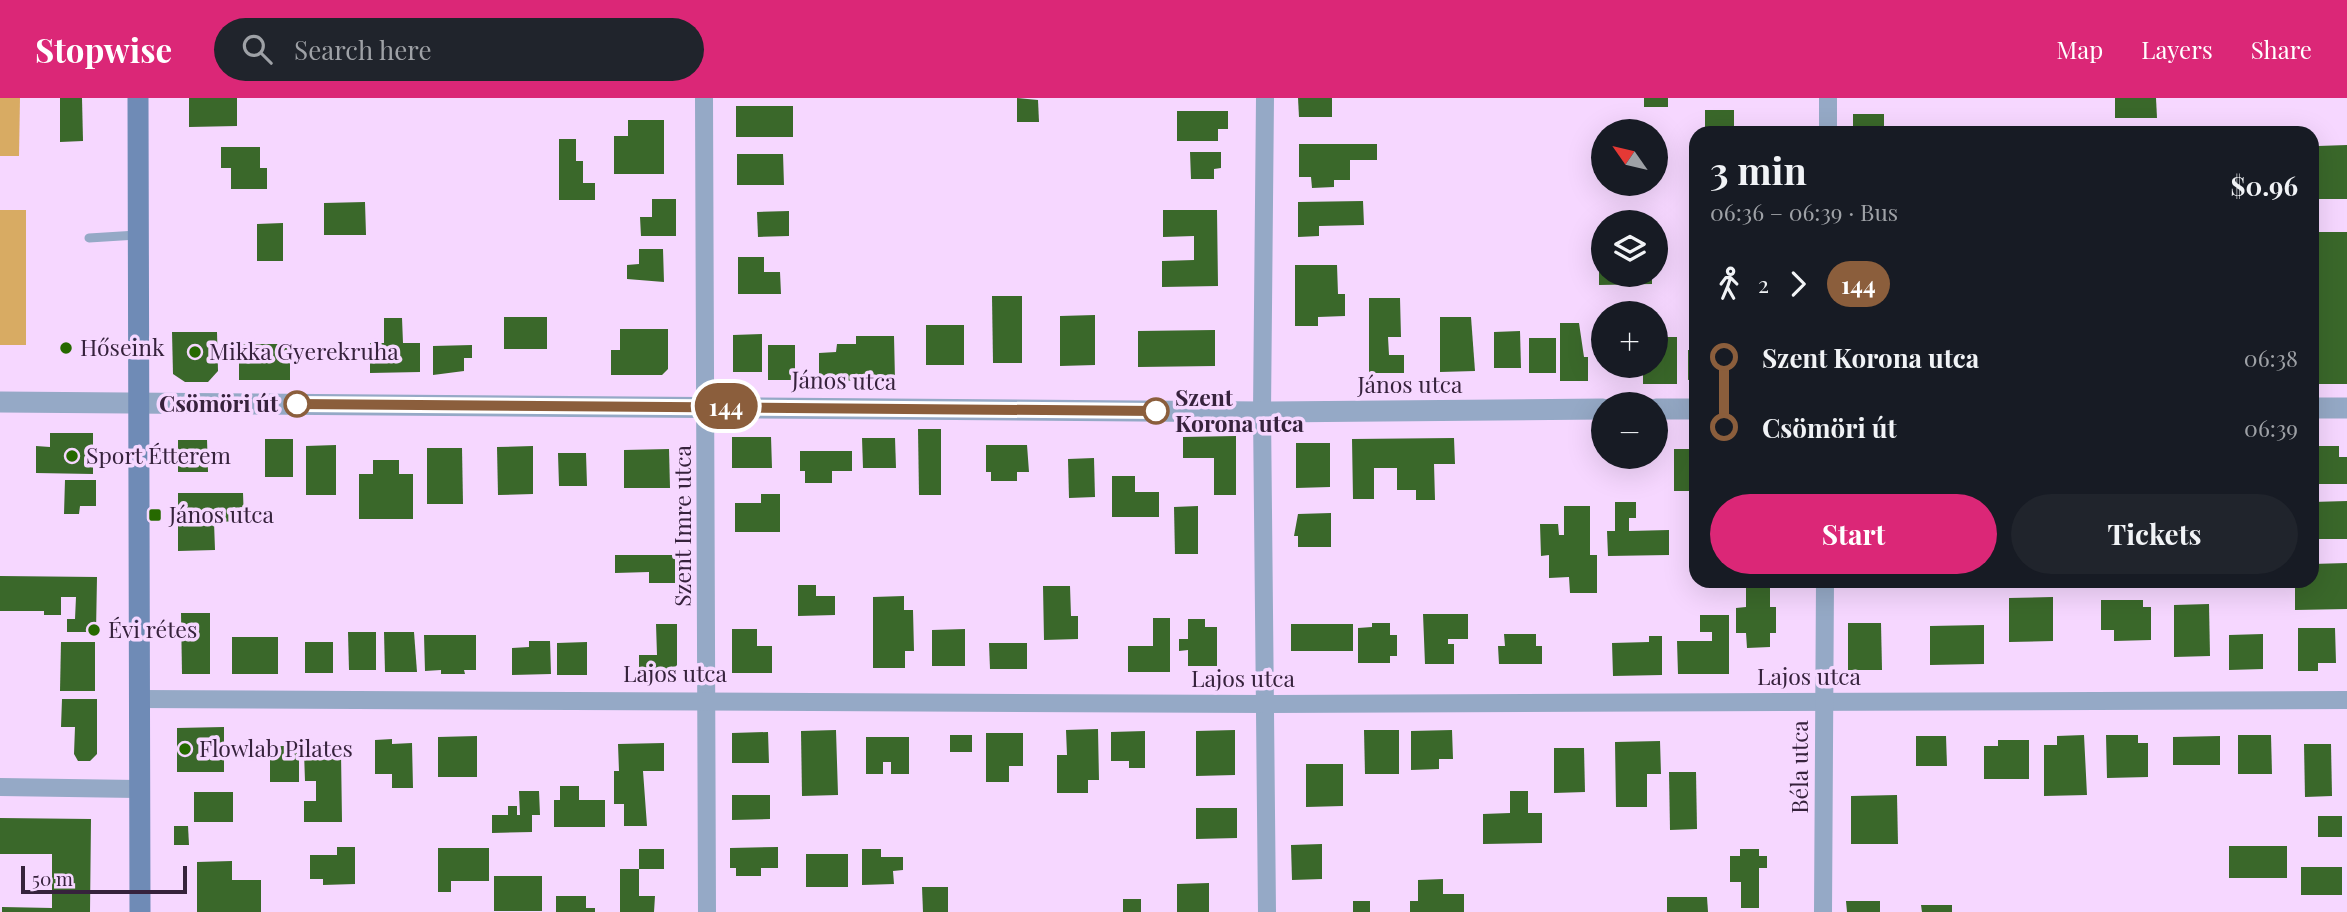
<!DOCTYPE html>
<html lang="en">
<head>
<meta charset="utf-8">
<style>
	body { margin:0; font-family:"Playfair Display",serif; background:#20242c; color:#f1f3f6; height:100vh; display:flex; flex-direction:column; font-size:26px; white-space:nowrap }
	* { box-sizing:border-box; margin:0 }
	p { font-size:23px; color:#9ea1a6 }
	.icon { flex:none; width:38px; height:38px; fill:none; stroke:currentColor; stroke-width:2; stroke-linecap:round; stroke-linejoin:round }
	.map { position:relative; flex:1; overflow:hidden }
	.sheet { position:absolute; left:1689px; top:28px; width:630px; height:462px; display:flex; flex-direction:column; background:#171b24; border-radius:21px; box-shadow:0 7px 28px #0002 }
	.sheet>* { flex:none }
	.badge { padding:0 14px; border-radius:23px; font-size:24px; line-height:46px }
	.needle { width:46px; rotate:304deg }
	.tools { position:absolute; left:1591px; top:21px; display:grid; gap:14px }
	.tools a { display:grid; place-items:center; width:77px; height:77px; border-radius:50%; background:#171b24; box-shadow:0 7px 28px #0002; font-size:35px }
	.scale { position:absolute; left:21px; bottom:18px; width:166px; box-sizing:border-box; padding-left:7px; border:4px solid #36223c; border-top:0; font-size:19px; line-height:24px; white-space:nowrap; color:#36223c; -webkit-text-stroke:5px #f6d7ff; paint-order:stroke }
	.map>.badge { position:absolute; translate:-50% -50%; box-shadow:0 0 0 4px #fff }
	.legs { display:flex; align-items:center; gap:10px; height:77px; padding:0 21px; font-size:23px }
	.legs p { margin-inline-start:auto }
	.summary { display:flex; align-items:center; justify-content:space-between; height:119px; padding:0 21px }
	h1 { font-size:38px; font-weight:700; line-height:52px }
	.primary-button { display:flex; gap:14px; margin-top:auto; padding:14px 21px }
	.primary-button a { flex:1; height:80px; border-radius:42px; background:#db2777; color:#fff; font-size:28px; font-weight:700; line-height:80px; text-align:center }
	.primary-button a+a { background:#20242c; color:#f1f3f6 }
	ul { padding:0 21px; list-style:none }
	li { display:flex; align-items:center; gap:24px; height:70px; font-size:26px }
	li i { display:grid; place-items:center; width:10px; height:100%; margin:0 9px; background:currentColor }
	li i::after { content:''; width:18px; height:18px; margin:-9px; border:5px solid; border-radius:50%; background:#171b24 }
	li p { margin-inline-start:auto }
	li:first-child i { background:linear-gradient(#0000 50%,currentColor 0) }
	li:last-child i { background:linear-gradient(currentColor 50%,#0000 0) }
	header { display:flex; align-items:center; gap:42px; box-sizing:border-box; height:98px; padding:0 35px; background:#db2777; color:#fff }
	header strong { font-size:33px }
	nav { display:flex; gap:38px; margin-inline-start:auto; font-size:24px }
	.search { width:490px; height:63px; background:#20242c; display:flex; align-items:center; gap:18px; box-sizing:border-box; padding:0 24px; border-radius:38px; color:#9ea1a6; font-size:26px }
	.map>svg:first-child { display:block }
	.green { fill:#d8ab63 }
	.building { fill:#3a682a }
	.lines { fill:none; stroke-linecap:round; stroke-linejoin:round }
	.service { stroke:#95a9c6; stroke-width:9 }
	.minor { stroke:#95a9c6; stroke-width:18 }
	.tertiary { stroke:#95a9c6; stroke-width:21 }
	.secondary { stroke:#6f8bb6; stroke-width:21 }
	.line-1-casing { stroke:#fff; stroke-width:16 }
	.line-1 { stroke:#8b5e3c; stroke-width:10 }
	.poi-dot { fill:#266900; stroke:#f6d7ff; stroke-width:2.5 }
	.stop-1-dot { fill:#fff; stroke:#8b5e3c; stroke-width:3.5 }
	.labels { text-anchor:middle; stroke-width:7; stroke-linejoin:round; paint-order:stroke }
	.poi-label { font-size:23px; fill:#36223c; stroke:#f6d7ff; text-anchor:start }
	.street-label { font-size:23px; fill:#36223c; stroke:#f6d7ff }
	.stop-label { font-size:23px; font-weight:bold; fill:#36223c; stroke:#f6d7ff; text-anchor:start }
</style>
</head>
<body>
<header>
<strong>Stopwise</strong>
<div class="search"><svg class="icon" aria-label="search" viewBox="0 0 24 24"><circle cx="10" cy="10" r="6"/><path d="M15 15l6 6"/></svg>Search here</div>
<nav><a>Map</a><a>Layers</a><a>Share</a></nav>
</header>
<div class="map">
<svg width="2347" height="814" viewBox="0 0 2347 814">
	<rect width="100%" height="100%" fill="#f6d7ff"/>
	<g class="green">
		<path d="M0,0h20l-1,58h-19z"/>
		<rect x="0" y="112" width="26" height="135"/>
	</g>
	<g class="building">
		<path d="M60,0h22l1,43 -23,1z"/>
		<path d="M189,0h48v28l-48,1z"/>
		<path d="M1017,0l21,2 1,22h-22z"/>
		<path d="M1298,0h34v19h-33z"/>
		<rect x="1644" y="0" width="24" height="9"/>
		<path d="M2115,0h41l1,20h-42z"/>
		<rect x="736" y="8" width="57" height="31"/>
		<path d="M1705,12h29v20h12v3h-41z"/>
		<path d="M1177,13h51v18h-10v12h-41z"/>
		<rect x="1853" y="16" width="31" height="19"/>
		<path d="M628,22h36v54h-50v-38h14z"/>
		<path d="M559,41h17v22h7v22h12v17h-36z"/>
		<path d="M1299,46h78v16h-27v20h-16v7l-22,1 -1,-11h-12z"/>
		<path d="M2347,47v54h-29v-53z"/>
		<path d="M221,49h39v21h7v21h-36v-21h-10z"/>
		<path d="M1190,54h31v16l-7,1v10h-23z"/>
		<path d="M737,56h46l1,31h-47z"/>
		<path d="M652,101h24v37h-35l-1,-19h12z"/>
		<path d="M1363,103l1,24 -45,1v10l-21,1v-35z"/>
		<path d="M365,104l1,33h-42v-32z"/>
		<path d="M1163,112h54l1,76 -56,1v-26l32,-1v-24l-31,1z"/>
		<path d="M789,113v25l-31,1 -1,-25z"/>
		<path d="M283,125v38h-26v-37z"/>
		<path d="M1599,130h4v47h49v9l-53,1z"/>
		<rect x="2312" y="134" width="35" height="152"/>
		<path d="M639,151h24l1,33 -37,-3v-14l12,-1z"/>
		<path d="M738,159h26v15h16l1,22h-43z"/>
		<path d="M1295,167h42l1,29h7v22l-27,1v9h-23z"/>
		<path d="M992,198h30v67h-29z"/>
		<path d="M1369,200h31l1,39h-13l1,18h15v18h-35z"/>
		<path d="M1095,217v50l-35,1v-50z"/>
		<rect x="504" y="219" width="43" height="32"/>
		<path d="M1440,219h31l4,54 -35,1z"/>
		<path d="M384,220h18l1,25h17v29l-50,1v-30h14z"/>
		<path d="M1560,225h19l5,34h4v24h-28z"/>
		<rect x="926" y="227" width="38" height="40"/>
		<path d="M620,231h48v40l-6,6h-51v-25h9z"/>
		<path d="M1215,232v36l-77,1v-36z"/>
		<path d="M1520,233l1,37h-27v-36z"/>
		<path d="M172,234h45l1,39 -10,11h-23l-12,-8z"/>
		<path d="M762,236v38h-29v-37z"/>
		<path d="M856,238h38l1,44 -76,1v-28l17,-1 1,-8h19z"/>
		<path d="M1656,239h21v47h-34v-18h13z"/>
		<rect x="1529" y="240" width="27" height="35"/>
		<rect x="239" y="246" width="51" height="36"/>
		<path d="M472,247v13h-8v13l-31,4v-29z"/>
		<rect x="768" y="247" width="27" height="35"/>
		<path d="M1688,252h8v29l-8,1z"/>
		<path d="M918,331h23v66h-22z"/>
		<path d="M50,335h43v41l-57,-1v-27l14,1z"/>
		<path d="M1236,338v59h-22v-37h-31v-21z"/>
		<path d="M732,339h39l1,31h-40z"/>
		<path d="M862,340h33l1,30h-33z"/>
		<path d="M1454,340l1,26h-21l1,36h-19v-10h-19v-22h-23v31h-21l-1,-60z"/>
		<rect x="265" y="341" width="28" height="38"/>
		<path d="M178,342h29l1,32h-30z"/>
		<path d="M1296,345h34v44l-34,1z"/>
		<path d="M336,347v50h-30v-49z"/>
		<path d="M986,347h41l2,27h-12v9h-26v-9h-5z"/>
		<path d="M533,348v48l-35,1 -1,-48z"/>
		<path d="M2313,348h26v11h8v27h-33z"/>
		<path d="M427,350h35l1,56h-36z"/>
		<path d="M669,351l1,39h-46v-38z"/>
		<rect x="1674" y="351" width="22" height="42"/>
		<path d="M800,353h52v20h-20v12h-27v-12h-5z"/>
		<path d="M558,355h28l1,33h-28z"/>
		<path d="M1094,360l1,39 -26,1 -1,-39z"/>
		<path d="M373,362h26v14h14v45h-54v-45h14z"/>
		<path d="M1112,378h23v16h24v25h-47z"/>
		<path d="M65,382h31v26h-16l-1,8h-15z"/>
		<path d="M178,395h65l1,28 -30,1 1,28 -37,1z"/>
		<path d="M761,396h19v38h-45v-29h26z"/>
		<path d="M2347,403v38h-35v-37z"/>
		<path d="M1615,404h21v16h-7v13l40,-1v25l-61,1 -1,-25h8z"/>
		<path d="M1198,408v48h-23l-1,-47z"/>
		<path d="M1564,408h26v49h7v38h-27l-1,-16 -20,1v-23l-8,1 -1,-32h18l1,11h5z"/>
		<path d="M1331,415v34h-33v-11h-4l4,-22z"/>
		<path d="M615,457h60v28h-26v-11l-34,1z"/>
		<path d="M2347,465v46l-52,1v-29h17v-17z"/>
		<path d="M0,478l97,1 -1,55h-29v-13h8l1,-22h-15v18h-17v-4h-44z"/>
		<path d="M1746,483h24v26h6v26h-6v14l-23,1 -1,-15h-10v-25l10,-1z"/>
		<rect x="1847" y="483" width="32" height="6"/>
		<path d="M798,487h18v11h19v19l-37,1z"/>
		<path d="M1043,488h27l1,30h7v23l-34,1z"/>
		<path d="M904,498v14h9l1,41h-9v17h-32v-71z"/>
		<path d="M2053,499v44l-44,1v-44z"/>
		<path d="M2101,502h42v7h8v33l-37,1v-11h-13z"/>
		<path d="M2209,506l1,52 -36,1v-52z"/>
		<path d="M181,515h29v61h-28z"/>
		<path d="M1423,516h45v25h-20v5h6v20h-29z"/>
		<path d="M1700,517h29v59h-51l-1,-33h35v-9h-12z"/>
		<path d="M1153,520h17v54h-42v-26h25z"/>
		<path d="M1188,521h17v8h12v39h-29v-16l-9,1v-12h9z"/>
		<path d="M1372,525h18v12h7v21h-7v7h-32v-35l14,-1z"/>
		<path d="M1848,525h33l1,47h-34z"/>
		<path d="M656,526h21v41l-8,9 -30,1v-20h18z"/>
		<rect x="1291" y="526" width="62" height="27"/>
		<path d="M1984,527v39l-54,1v-39z"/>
		<path d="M2298,530h37l1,35h-18v8h-20z"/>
		<path d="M732,531h25v17h15v27h-40z"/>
		<path d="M965,531v37h-33v-36z"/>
		<path d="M348,534h28v38h-27z"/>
		<path d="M384,534h30l3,40h-32z"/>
		<path d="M1504,536h32v12h6v18h-43l-1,-18h7z"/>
		<path d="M2263,536v35l-34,1v-35z"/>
		<path d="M424,537h52v35h-12l1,4h-24v-4l-16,1z"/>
		<path d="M1649,538h13v39l-49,1 -1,-33 37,-1z"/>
		<rect x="232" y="539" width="46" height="37"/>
		<path d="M529,543h21l1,33 -39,1v-27l17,-1z"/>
		<path d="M61,544h34v49h-35z"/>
		<rect x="305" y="544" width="28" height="31"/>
		<path d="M587,544v33h-30v-32z"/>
		<path d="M989,545h38v26h-37z"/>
		<path d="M62,601h35v55l-7,7h-12l-4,-7 1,-27h-14z"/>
		<path d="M224,629v45h-47v-44z"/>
		<path d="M1098,631l1,51h-11v13h-31v-38h10l-1,-25z"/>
		<path d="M836,632l2,65 -36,1 -1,-65z"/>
		<path d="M1235,632v45l-39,1v-45z"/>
		<path d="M1364,632h35v44h-34z"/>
		<path d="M1452,632l1,29h-14v10l-28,1v-39z"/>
		<path d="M1145,633v37h-16v-7h-18v-29z"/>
		<path d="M768,634l1,31h-37v-30z"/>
		<path d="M986,635h37v33h-14v16h-23z"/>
		<rect x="950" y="637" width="22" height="17"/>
		<path d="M2084,637l3,60 -43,1v-51h13v-9z"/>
		<path d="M2106,637h32v8h10v34l-41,1z"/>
		<path d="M2238,637h33l1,39h-34z"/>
		<path d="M477,638v41h-39v-40z"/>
		<path d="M1916,638h30l1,30h-31z"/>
		<path d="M2220,638v29h-47v-28z"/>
		<path d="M866,639h43v37h-18v-12h-8v12h-17z"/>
		<path d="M392,641v5l20,-1 1,45h-21v-14h-17v-34z"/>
		<path d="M1998,642h31v39h-45v-33h14z"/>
		<path d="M1660,643l1,33h-14v33h-31l-1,-65z"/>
		<path d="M664,645v28h-21l4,55h-23v-22h-10v-33h5l-1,-27z"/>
		<path d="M2304,646h27l1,52 -27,1z"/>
		<rect x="270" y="648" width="29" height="36"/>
		<path d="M1554,650h30l1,44 -31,1z"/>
		<path d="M304,654h37l1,70h-38v-21h12v-20h-11z"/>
		<path d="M1306,666h37v42l-37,1z"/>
		<path d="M1669,674h27l1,57 -27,1z"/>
		<path d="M560,688h19v14h26v27h-51v-27h6z"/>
		<path d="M519,693h20l1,24h-8v17l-40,1v-18h16v-9h9v9h3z"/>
		<path d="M1510,693h18v22h14v30l-59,1v-30l27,-1z"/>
		<rect x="194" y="694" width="39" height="30"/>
		<path d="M732,697h38v24l-38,1z"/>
		<path d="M1897,697l1,49h-47v-48z"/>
		<path d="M1196,710h41v30l-41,1z"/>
		<rect x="2318" y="718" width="24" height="21"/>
		<path d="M0,720l91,1 -1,93h-88v-5l50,1v-54h-52z"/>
		<path d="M174,728h14l1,19h-15z"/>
		<path d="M1322,746v35l-30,1 -1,-35z"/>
		<rect x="2229" y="748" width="58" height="32"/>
		<path d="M337,749h18v37l-32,1v-6h-13v-24h27z"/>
		<path d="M778,749v21h-17v8h-25v-8h-6v-20z"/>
		<path d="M438,750h51v33h-38v11h-13z"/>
		<rect x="639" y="751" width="25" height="20"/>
		<path d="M862,751h19v8h22v13l-10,1 1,13 -32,1z"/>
		<path d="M1740,751h19v7h8v12h-8v40h-18v-26h-11v-26h10z"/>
		<rect x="806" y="756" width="42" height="33"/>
		<path d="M232,763v19h29v32h-64v-50z"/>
		<rect x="2301" y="769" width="41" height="28"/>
		<path d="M620,771h19v27h16l-1,16h-34z"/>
		<rect x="494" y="778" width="48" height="35"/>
		<path d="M1443,781v15h21v18h-54v-11h8v-21z"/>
		<path d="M1209,785v29h-32v-28z"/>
		<path d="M922,789h26v25h-25z"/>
		<path d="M556,798h30v12h9v4h-39z"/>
		<path d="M1667,799h40l1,15h-41z"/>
		<rect x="1123" y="801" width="18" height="13"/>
		<rect x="1353" y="803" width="17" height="11"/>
		<path d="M1846,803h34v11h-33z"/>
		<path d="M1921,807h31v7h-30z"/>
	</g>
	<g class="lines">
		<path class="service" d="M89,140l48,-3"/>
		<g class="minor">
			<path d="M704,0l3,814"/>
			<path d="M1265,0l-3,314 5,500"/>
			<path d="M1828,35v-35"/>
			<path d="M138,601l1127,5 1082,-4"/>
			<path d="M0,689l137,2"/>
			<path d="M1823,814l2,-331"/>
		</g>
		<g class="tertiary">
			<path d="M0,304l1262,10 341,-3"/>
			<path d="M2312,310h35"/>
			<path d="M1656,311h40"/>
		</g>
		<path class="secondary" d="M138,0l2,814"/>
	</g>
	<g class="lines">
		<defs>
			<path id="line-1" d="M297,306l859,7"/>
		</defs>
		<use href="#line-1" class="line-1-casing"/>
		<use href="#line-1" class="line-1"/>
	</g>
	<g class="poi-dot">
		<circle cx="66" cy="250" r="7"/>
		<circle cx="195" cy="254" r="7"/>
		<circle cx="72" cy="358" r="7"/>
		<rect x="148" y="410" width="14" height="14" rx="3.5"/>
		<circle cx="94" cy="532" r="7"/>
		<circle cx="185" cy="651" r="7"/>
	</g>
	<g class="stop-1-dot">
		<circle cx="297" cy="306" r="12"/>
		<circle cx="1156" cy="313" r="12"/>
	</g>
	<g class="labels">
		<g class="poi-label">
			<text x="80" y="258">Hőseink</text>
			<text x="209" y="262">Mikka Gyerekruha</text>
			<text x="86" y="366">Sport Étterem</text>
			<text x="169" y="425">János utca</text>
			<text x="108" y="540">Évi rétes</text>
			<text x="199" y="659">Flowlab Pilates</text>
		</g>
		<g class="street-label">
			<text transform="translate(844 283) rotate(1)" y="8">János utca</text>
			<text x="1410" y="295">János utca</text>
			<text transform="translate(683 428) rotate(-90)" y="8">Szent Imre utca</text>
			<text x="675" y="584">Lajos utca</text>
			<text x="1809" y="587">Lajos utca</text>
			<text x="1243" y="589">Lajos utca</text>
			<text transform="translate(1800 669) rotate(-90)" y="8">Béla utca</text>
		</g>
		<g class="stop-label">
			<text x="1175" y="308">Szent<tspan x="1175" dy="26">Korona utca</tspan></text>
			<text x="278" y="314" text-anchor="end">Csömöri út</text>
		</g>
	</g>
</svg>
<div class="tools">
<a><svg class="needle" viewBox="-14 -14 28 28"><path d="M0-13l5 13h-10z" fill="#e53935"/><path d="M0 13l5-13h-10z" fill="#9ea1a6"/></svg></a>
<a><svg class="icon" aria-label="layers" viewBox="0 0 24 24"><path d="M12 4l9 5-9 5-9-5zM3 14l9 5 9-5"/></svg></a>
<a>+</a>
<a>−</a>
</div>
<div class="scale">50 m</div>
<b class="badge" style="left:726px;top:308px;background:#8b5e3c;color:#fff">144</b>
<section class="sheet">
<div class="summary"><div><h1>3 min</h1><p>06:36 – 06:39 · Bus</p></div><b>$0.96</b></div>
<div class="legs"><svg class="icon" aria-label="walk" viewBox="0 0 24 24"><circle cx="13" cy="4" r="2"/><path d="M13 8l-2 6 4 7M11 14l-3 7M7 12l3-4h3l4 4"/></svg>2<svg class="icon" aria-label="forward" viewBox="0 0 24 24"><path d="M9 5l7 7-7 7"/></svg><b class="badge" style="background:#8b5e3c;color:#fff">144</b></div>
<ul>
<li><i style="color:#8b5e3c"></i><b>Szent Korona utca</b><p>06:38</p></li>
<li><i style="color:#8b5e3c"></i><b>Csömöri út</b><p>06:39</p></li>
</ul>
<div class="primary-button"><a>Start</a><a>Tickets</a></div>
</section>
</div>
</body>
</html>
